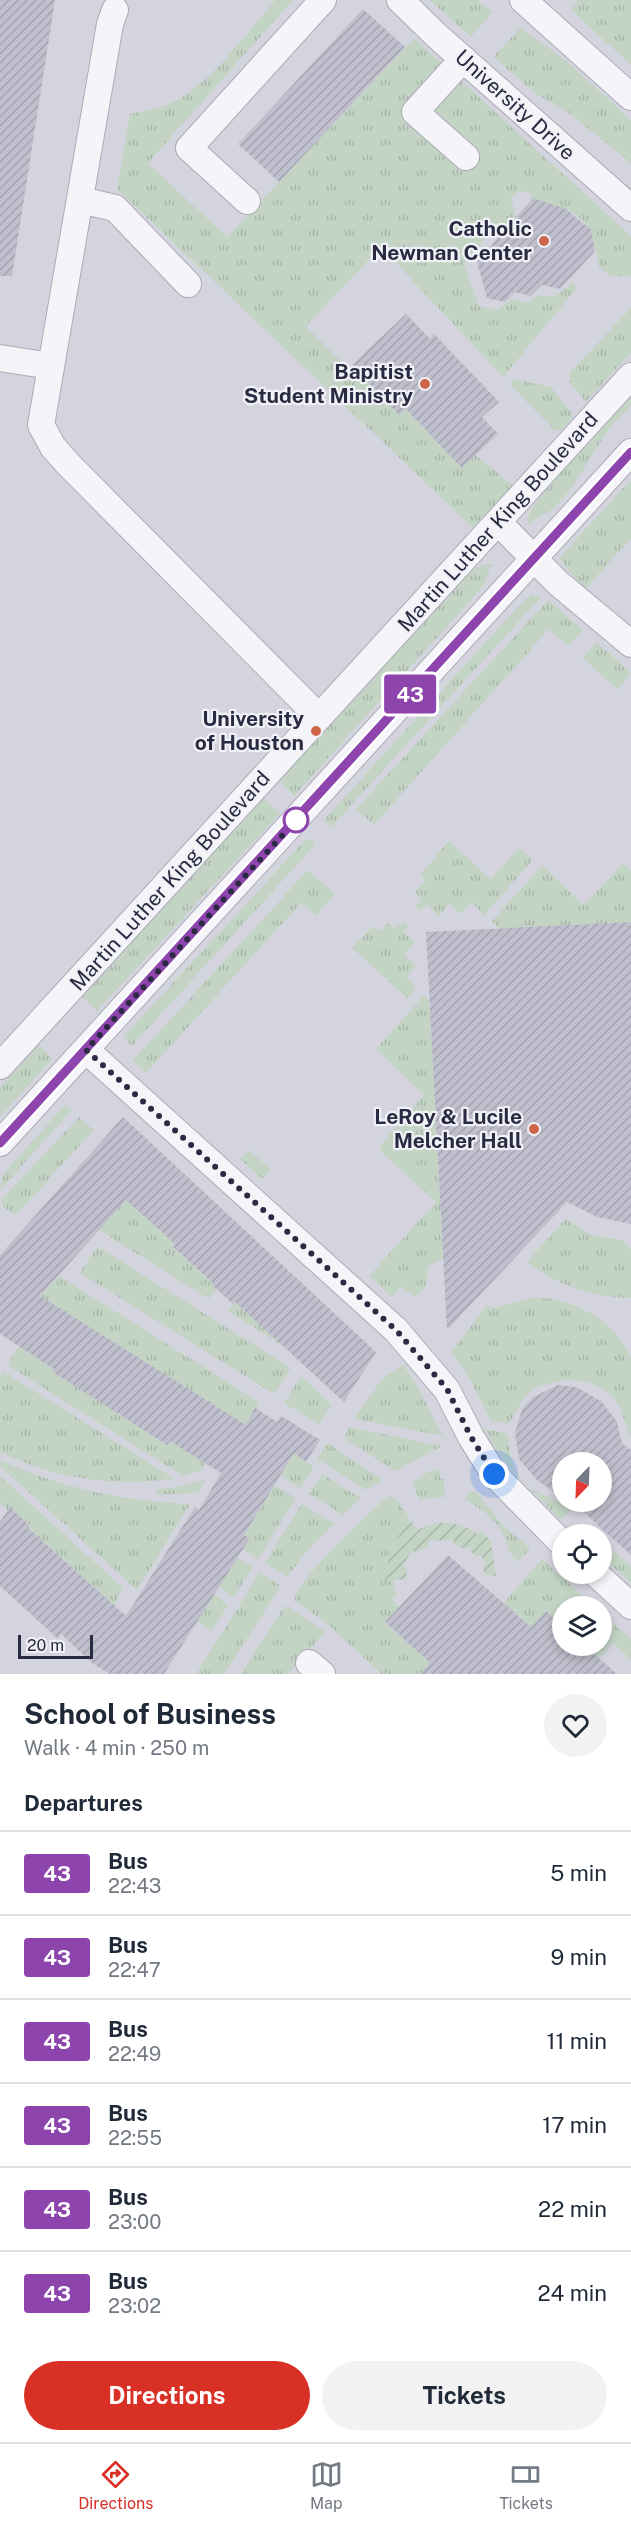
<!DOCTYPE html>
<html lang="en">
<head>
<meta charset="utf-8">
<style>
	body { margin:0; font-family:"Public Sans",sans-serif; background:#f2f2f3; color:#1f2937; height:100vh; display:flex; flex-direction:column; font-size:22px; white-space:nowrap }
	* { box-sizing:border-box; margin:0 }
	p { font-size:20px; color:#747a83 }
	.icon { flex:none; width:33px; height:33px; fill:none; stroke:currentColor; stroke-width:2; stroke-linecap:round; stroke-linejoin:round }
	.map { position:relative; height:1674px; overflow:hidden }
	.side { display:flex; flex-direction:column; background:#fff; flex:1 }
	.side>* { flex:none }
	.badge { padding:0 12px; border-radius:4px; font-size:21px; line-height:39px }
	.needle { width:39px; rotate:203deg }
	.buttons { position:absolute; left:552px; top:1452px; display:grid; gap:12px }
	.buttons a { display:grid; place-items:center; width:60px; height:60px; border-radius:50%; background:#fff; box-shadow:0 3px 9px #0003; font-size:30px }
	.scale { position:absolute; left:18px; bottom:15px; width:75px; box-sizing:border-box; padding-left:6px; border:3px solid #2a2a42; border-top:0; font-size:16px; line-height:21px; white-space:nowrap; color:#2a2a42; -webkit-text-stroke:4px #f1f2f7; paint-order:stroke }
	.you { position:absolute; width:30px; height:30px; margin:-15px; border:4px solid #fff; border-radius:50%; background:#1a73e8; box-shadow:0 0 0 9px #1a73e833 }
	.map>.badge { position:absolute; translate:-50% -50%; box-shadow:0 0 0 3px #fff }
	h2 { padding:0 24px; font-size:22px; line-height:54px }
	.round { display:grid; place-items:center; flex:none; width:63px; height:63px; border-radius:32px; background:#f2f2f3 }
	.headline { display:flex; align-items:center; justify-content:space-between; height:102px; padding:0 24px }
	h1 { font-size:28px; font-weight:700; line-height:45px }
	.primary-button { display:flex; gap:12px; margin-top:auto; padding:12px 24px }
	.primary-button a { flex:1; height:69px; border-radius:36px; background:#d93025; color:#fff; font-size:24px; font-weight:700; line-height:69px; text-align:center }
	.primary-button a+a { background:#f2f2f3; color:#1f2937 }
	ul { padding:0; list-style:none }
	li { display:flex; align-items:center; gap:18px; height:84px; padding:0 24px; border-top:2px solid #e0e1e3 }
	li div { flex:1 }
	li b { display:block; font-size:22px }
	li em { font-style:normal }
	li .badge { min-width:66px; font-weight:700; text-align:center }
	.dock { display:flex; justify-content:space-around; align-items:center; height:84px; border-top:2px solid #e0e1e3; background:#fff; font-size:16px; color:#747a83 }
	.dock a { display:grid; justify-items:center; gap:3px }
	.dock .on { color:#d93025 }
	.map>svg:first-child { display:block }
	.built { fill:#d4d4df; fill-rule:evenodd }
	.grass { fill:url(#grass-tufts) }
	.garden { fill:url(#garden-furrows) }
	.building { fill:url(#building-hatch) }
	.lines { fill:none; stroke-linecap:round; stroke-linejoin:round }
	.minor-casing { stroke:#ababb8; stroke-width:28 }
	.minor { stroke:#f5f4f8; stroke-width:26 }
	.line-casing { stroke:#fff; stroke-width:14 }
	.line { stroke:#8e44ad; stroke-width:9 }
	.walk { stroke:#2a2a42; stroke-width:6; stroke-dasharray:0 10.8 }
	.poi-dot { fill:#cd6649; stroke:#f1f2f7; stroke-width:2 }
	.stop-dot { fill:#fff; stroke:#8e44ad; stroke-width:3 }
	.labels { text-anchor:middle; stroke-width:4.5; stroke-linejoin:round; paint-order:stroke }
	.street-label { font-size:21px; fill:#2a2a42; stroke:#f1f2f7 }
	.poi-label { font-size:21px; font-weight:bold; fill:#2a2a42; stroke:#f1f2f7; text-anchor:end }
</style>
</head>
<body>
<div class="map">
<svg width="631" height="1674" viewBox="0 0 631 1674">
	<defs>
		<pattern id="grass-tufts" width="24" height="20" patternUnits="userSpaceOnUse" patternTransform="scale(1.5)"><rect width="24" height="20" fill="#c3d4c5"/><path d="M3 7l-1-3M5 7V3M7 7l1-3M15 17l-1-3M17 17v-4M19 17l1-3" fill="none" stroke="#a8b6aa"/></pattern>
		<pattern id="garden-furrows" width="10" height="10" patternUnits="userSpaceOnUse" patternTransform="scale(1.5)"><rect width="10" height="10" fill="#c3d4c5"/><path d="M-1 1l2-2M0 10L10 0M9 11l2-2" fill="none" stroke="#a8b6aa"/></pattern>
		<pattern id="building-hatch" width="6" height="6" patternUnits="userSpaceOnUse" patternTransform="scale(1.5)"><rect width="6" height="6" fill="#bfbfcd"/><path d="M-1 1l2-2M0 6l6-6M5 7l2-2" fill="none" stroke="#a4a4b1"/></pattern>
	</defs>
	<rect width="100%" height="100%" fill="#e2e2ea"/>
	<path class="built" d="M0,0h631v1674h-631zM562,1462h40v40h-40zM562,1534h40v40h-40zM562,1606h40v40h-40z"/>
	<g class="grass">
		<path d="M275,0h18l-145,163 79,74 187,-199 217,198v41l-22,-2 -10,-8c-7,-52 -21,-57 -69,-67l1,-7 -14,-2 -6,7 5,18 -12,12 -9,-1 -31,37 15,42 18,4 15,-11 15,4 11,-8 16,2 19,-15 3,7 -73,88 -122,-130 -75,79 43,43 5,-4c52,41 108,76 158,120l-39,43 -356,-339 13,-75c17,-3 34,-7 49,-15 30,-16 73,-71 96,-99z"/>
		<path d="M429,0h48l16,12 -22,25z"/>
		<path d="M579,0h52v65l-60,-55z"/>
		<path d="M520,28l48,34 63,58v43l-66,-53 -29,-16 -43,-37z"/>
		<path d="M631,308v45l-45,49 -17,-20 1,-10z"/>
		<path d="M514,379l37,8 21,26v4l-11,14 -7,-1 -45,-46z"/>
		<path d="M631,393v12l-22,24 -39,61 -16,18 -25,16 -3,-4 19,-33z"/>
		<path d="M631,480v59l-47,51 -25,-32z"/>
		<path d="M491,564l-5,18 -15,18 -177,196 -16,-16 173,-189 27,-25z"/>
		<path d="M532,595l10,1 -211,231 -8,-6 202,-222z"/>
		<path d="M548,600l35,30 -15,16 -19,-17 -175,196 -18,-16z"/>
		<path d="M597,642l34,31 -13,17 -36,-32z"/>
		<path d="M263,798l17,15 -183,198 -15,-15z"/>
		<path d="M307,838l8,7 -183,201 -9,-9z"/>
		<path d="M449,841l42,38 28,-31 14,12 -49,55 -12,-12 -12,11 -11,-10 -10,12 -12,-11 -7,6 -5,-5 7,-7 -8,-7 12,-12 -6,-5z"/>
		<path d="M623,863l8,7v52l-131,7 -8,-8 50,-55 42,39z"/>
		<path d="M308,870l27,24 -19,22 -15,-13 -155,170 -13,-13z"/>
		<path d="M403,921l6,5 -6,6 12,10 -11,13 12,11 -10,12 10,9 -9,11 -55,-50 21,-22 6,5 9,-8 7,6z"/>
		<path d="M424,995l5,6 1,7 13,251 -14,7 -4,22 -10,9 -14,-10 -9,10 -23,-21 67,-74 -55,-50v-8l43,-49 -48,-46z"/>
		<path d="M39,1044l13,15 -52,58v-30z"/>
		<path d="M65,1105l7,5 -72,80 3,-16z"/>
		<path d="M79,1117l15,13 -78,85 -12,-7 -3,-8z"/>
		<path d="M249,1150l22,20 -9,9 -22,-20z"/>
		<path d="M126,1195l8,12 41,37 -2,4 40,35 3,6 -7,10 -110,-69z"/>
		<path d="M565,1219l25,15 34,7 7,8v49c-39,-1 -73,-12 -104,-36z"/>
		<path d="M97,1246l194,122 -17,26 -194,-121z"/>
		<path d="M59,1276l200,126 -13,23 -211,-123z"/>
		<path d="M537,1297c41,4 75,22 94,59v80c-6,-9 -8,-25 -17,-37 -18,-24 -63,-23 -85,-6 -10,8 -13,22 -21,31l-17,-3 -19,-38 -21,-31 36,-47 7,3z"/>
		<path d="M235,1302l48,44 -55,-35z"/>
		<path d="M19,1346l35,23 -1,3 114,73 3,-4 36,22 -4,7 -19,6 -176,-111z"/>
		<path d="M403,1365l14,20 26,51 -89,-17 28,-40z"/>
		<path d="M4,1372l171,107c-65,7 -116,1 -175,-27v-74z"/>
		<path d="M301,1376l31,29 -13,20 -35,-22z"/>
		<path d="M349,1427l93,19 -47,25 -51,-33z"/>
		<path d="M484,1429l22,4c4,7 3,15 4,23 6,29 34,42 61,48l-1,6 -9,10 -55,-56z"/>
		<path d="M327,1443l56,37 -17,10 -49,-31z"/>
		<path d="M294,1453l20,14 -14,22 -20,-14z"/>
		<path d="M0,1460c62,28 123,41 190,44l-53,86 -137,-124z"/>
		<path d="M433,1469l6,2 1,7 4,1 1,18 -26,3 -7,-18z"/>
		<path d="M322,1474l39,24 -18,17 -34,-21z"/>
		<path d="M0,1476l123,112 -11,23 -12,-19 -72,-64 2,-3 -20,-18 -2,4 -8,-8z"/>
		<path d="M206,1479l-8,14 -43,2 2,-6 27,-3z"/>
		<path d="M274,1485l22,13 -38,61 -15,-10 7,-11 -6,-3z"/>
		<path d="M476,1491l24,31 30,27 -12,13c-10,-8 -9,-14 -14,-25 -8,-18 -22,-28 -39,-37l3,-8z"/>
		<path d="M389,1496l8,3 14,22c-17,17 -27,35 -24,60l6,-1 4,16 -5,3 7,8 -14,16 45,40 -10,11h-38l-56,-51 -31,-22c-2,-19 77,-91 94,-105z"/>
		<path d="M302,1504l33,20 -22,20 -26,33 -22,-14z"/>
		<path d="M602,1540l29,27v16l-29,-26z"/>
		<path d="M237,1558l16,9 -19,30 -15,-10z"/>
		<path d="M542,1559l52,47h-32v20l-16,-15 -15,16 -27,-24z"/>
		<path d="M260,1572l21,14 -57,88h-28z"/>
		<path d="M214,1595l14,10 -16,26 -15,-10z"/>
		<path d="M287,1606l38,26 -37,42h-47l42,-66z"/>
		<path d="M602,1613l29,26v20l-18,-16 -14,16 -14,-13h17z"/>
	</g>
	<path class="garden" d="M411,1521l7,9c21,-12 41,-9 60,4l4,-4 9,12 5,34 -11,-1 -2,-8 3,-3 -6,-9 -3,2 -7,-6 2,-3 -2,-2 -3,3 -14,-5 1,-4 -26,1 1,5 -14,7 -3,-3 -9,16 4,2 -1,11 -20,2c-1,-25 8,-43 25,-60z"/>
	<g class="building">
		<path d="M0,0h55l-43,276h-12z"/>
		<path d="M363,9l42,38 -126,135 -41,-38z"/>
		<path d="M533,198l33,11 25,21 4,21 -35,38 -18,-4 -11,11 -16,-4 -10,10 -18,-4 -10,-36z"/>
		<path d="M406,314l24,25 4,-5 65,68 -17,15 16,17 -36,34 -56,-59 -7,6 -47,-50z"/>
		<path d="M631,922v302l-34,-7 -30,-15 -120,128 -21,-398z"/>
		<path d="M123,1117l253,235 -32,50 -109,-100 -2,2 -21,-19 1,-2 -40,-36 2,-3 -49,-44 -86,96 206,129 9,-17 22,14 4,-6 39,24 -14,22 -12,-9 -50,82 6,3 -86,136h-54l-18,-11 -31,-29 -3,5 -58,-53v-64l10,-15 20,19 -2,2 98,88 69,-109 4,3 22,-37 -51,-32 -3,4 -114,-73 1,-3 -54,-35v-79z"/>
		<path d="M558,1385l18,2 25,14 16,21 5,21 9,7v105l-42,-38 -14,-15h27v-40h-40v35l-24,-16 -19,-22 -4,-26 7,-24 11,-12z"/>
		<path d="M448,1555l83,72 15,-16 16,15v20h23l32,28h-197l10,-11 -45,-41z"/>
	</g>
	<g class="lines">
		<defs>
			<g id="minor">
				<path d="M400,0l37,36 194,172"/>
				<path d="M523,0l108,97"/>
				<path d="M115,10l-5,14 -69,401 12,22 16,18 250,252"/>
				<path d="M463,59l-48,53 51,45"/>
				<path d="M80,200l35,8 73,76"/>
				<path d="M247,201l-58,-53 134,-148"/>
				<path d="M0,358l51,8"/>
				<path d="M498,522l60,61 73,61"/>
				<path d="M86,1050l310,280 51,60 24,47 23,37 68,69"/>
				<path d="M0,1066l631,-690"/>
				<path d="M0,1143l631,-691"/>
				<path d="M596,1574l35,32"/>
				<path d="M309,1663l13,11"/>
			</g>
		</defs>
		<use href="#minor" class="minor-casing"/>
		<use href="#minor" class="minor"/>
	</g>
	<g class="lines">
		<defs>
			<path id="line" d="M0,1143l631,-691"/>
		</defs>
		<use href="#line" class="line-casing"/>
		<use href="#line" class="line"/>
		<path class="walk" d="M296,820l4,-4 -214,234 310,280 51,59 24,48 23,37"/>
	</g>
	<g class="poi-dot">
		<circle cx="544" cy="241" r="6"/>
		<circle cx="425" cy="384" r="6"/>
		<circle cx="316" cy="731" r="6"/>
		<circle cx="534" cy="1129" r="6"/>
	</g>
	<circle class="stop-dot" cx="296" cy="820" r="12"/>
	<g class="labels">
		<g class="street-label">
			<text transform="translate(515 105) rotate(42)" y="7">University Drive</text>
			<text transform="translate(498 522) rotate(-48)" y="7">Martin Luther King Boulevard</text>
			<text transform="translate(170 881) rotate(-48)" y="7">Martin Luther King Boulevard</text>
		</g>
		<g class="poi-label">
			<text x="532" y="236">Catholic<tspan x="532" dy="24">Newman Center</tspan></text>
			<text x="413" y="379">Bapitist<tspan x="413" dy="24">Student Ministry</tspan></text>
			<text x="304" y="726">University<tspan x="304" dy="24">of Houston</tspan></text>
			<text x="522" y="1124">LeRoy &amp; Lucile<tspan x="522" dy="24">Melcher Hall</tspan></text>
		</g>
	</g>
</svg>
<div class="buttons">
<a><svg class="needle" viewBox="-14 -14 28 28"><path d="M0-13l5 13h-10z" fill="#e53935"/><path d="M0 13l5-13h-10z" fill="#747a83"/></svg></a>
<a><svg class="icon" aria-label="locate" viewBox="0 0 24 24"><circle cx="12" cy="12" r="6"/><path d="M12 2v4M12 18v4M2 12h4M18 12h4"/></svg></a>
<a><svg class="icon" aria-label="layers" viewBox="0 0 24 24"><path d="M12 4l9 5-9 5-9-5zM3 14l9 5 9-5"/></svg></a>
</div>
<div class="scale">20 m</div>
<div class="you" style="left:494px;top:1474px"></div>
<b class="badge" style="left:410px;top:694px;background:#8e44ad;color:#fff">43</b>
</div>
<section class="side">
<div class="headline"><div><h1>School of Business</h1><p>Walk · 4 min · 250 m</p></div><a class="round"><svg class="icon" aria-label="heart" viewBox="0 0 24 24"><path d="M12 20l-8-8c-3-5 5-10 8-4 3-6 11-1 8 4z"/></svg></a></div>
<h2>Departures</h2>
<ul>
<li><span class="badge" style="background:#8e44ad;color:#fff">43</span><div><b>Bus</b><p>22:43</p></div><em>5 min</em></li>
<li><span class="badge" style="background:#8e44ad;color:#fff">43</span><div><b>Bus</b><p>22:47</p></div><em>9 min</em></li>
<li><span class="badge" style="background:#8e44ad;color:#fff">43</span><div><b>Bus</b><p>22:49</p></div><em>11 min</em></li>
<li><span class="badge" style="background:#8e44ad;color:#fff">43</span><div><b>Bus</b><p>22:55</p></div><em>17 min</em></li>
<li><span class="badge" style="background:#8e44ad;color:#fff">43</span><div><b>Bus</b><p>23:00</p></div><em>22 min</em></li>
<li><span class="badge" style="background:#8e44ad;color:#fff">43</span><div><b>Bus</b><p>23:02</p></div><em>24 min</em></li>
</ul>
<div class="primary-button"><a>Directions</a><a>Tickets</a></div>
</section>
<nav class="dock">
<a class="on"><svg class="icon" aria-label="directions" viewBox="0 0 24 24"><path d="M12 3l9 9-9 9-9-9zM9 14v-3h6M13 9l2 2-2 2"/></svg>Directions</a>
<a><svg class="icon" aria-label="map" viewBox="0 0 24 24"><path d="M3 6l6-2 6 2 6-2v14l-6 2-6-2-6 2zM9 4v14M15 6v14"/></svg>Map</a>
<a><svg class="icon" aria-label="tickets" viewBox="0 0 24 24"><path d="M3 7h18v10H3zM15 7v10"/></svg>Tickets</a>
</nav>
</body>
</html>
